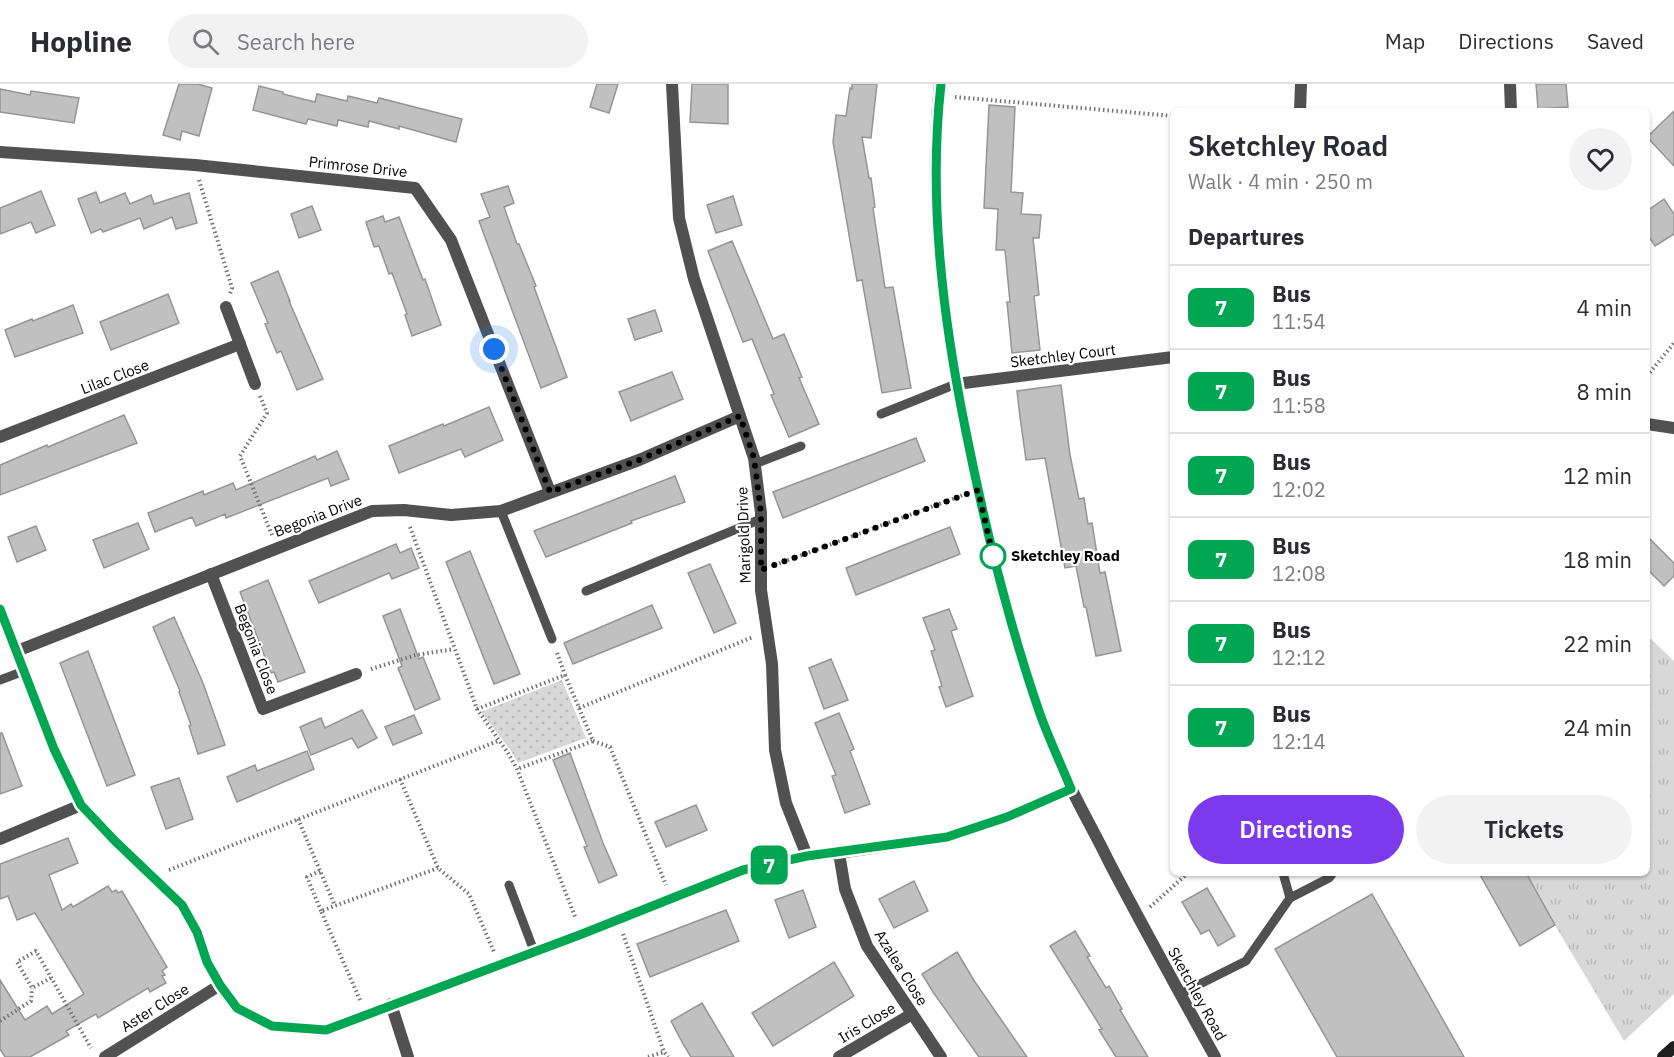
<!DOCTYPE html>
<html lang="en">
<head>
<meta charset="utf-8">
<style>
	body { margin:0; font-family:"IBM Plex Sans",sans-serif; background:#f2f2f3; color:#2b2b33; height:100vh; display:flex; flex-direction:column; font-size:22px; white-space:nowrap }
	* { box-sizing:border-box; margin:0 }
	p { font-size:20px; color:#7c7c81 }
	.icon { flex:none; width:33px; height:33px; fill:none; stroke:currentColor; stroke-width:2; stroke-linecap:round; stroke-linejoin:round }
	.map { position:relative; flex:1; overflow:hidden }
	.side { position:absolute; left:1170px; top:24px; width:480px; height:768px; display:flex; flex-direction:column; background:#fff; border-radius:9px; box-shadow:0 2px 4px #0004 }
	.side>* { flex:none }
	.badge { padding:0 12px; border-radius:9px; font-size:21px; line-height:39px }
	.you { position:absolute; width:30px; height:30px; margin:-15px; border:4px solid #fff; border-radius:50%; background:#1a73e8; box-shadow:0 0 0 9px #1a73e833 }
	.map>.badge { position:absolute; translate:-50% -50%; box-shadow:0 0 0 3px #fff }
	h2 { padding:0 18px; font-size:22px; line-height:54px }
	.round { display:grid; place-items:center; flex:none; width:63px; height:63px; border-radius:32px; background:#f2f2f3 }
	.overview { display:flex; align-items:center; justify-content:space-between; height:102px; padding:0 18px }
	h1 { font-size:28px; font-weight:600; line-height:45px }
	.cta { display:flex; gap:12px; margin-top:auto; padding:12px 18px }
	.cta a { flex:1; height:69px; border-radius:36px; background:#7c3aed; color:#fff; font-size:24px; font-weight:600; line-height:69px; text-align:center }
	.cta a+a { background:#f2f2f3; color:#2b2b33 }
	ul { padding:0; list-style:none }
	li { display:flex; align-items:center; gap:18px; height:84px; padding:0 18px; border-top:2px solid #e1e1e2 }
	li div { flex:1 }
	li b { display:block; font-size:22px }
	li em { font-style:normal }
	li .badge { min-width:66px; font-weight:700; text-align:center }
	header { display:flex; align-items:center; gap:36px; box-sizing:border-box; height:84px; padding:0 30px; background:#fff; border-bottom:2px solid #e1e1e2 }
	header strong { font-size:28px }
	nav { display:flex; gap:33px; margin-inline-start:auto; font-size:21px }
	.search { width:420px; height:54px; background:#f2f2f3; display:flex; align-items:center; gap:15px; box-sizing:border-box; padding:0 21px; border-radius:33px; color:#7c7c81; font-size:22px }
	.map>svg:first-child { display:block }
	.grass { fill:url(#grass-dots) }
	.park { fill:url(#park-tufts) }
	.building { fill:#c0c0c0; stroke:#959595; stroke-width:1.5 }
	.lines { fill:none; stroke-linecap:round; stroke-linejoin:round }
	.path { stroke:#737373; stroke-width:4; stroke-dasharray:1.5 3; stroke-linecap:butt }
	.lane { stroke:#515151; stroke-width:9 }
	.street { stroke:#515151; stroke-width:12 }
	.secondary { stroke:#1e1e1e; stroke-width:12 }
	.line-casing { stroke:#fff; stroke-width:14 }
	.line { stroke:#00a651; stroke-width:9 }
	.walk { stroke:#000; stroke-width:6; stroke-dasharray:0 10.8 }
	.stop-dot { fill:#fff; stroke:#00a651; stroke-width:3 }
	.labels { text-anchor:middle; stroke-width:4.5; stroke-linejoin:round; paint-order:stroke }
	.street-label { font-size:15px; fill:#000; stroke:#fff }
	.stop-label { font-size:15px; font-weight:bold; fill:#000; stroke:#fff; text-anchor:start }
</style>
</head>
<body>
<header>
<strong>Hopline</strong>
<div class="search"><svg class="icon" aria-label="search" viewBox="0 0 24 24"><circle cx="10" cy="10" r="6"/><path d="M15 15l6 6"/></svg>Search here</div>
<nav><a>Map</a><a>Directions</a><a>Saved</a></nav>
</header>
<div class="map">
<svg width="1674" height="973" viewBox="0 0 1674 973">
	<defs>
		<pattern id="grass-dots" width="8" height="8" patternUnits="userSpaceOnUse" patternTransform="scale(1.5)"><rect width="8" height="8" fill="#d8d8d8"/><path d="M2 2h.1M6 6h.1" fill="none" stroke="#b8b8b8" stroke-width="1.8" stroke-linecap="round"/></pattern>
		<pattern id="park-tufts" width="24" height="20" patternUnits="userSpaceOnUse" patternTransform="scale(1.5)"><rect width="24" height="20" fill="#d8d8d8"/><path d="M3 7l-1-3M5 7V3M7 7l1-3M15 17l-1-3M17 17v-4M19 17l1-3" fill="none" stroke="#b8b8b8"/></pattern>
	</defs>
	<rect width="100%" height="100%" fill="#fff"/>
	<path class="grass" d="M562,596l24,58 -68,25 -7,-12 -30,-39z"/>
	<path class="park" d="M1647,551l27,26v333l-50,47 -100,-168h123z"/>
	<g class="building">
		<path d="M179,0h19l14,4 -13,48 -17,-5 -2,9 -17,-5z"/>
		<path d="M597,0h21l-9,29 -19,-6z"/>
		<path d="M692,0h36v40l-38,-2z"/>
		<path d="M852,0h25l-6,54 -9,-1 7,41h2l4,29 -2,1 12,80 8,-1 18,101 -29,5 -20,-113 -5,1 -24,-139 3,-27 10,1 4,-28 2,1z"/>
		<path d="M1536,0h30l2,23 -30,2z"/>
		<path d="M259,2l24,6v2l32,8 2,-8 30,7 1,-5 29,7 2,-5 83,21 -6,23 -57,-16v3l-30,-8 -1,6 -30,-7 -1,6 -29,-7 -2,5 -53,-14z"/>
		<path d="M0,5l30,6 1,-4 48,7 -5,25 -74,-11z"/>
		<path d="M989,21l26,2 -4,85 12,1 -2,21 20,1 -2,23h-6l6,57 -5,1 6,54 -28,3 -5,-51h3l-5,-52h-9l2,-41 -14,-1z"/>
		<path d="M1674,27v55l-27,-29z"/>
		<path d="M508,102l6,17 -10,4 13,37h2l17,42 -2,1 33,90 -26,11 -62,-167 11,-4 -9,-23z"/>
		<path d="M41,107l14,34 -19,8 -5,-11 -31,12v-26z"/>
		<path d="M96,108l4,11 25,-10 5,11 21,-9 3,9 35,-11 8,30 -21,6 -4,-12 -28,12 -4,-11 -37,14 -2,-3 -10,4 -13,-34z"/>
		<path d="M733,112l9,29 -26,8 -9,-28z"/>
		<path d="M1664,115l10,15v20l-19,12 -8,-12v-23z"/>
		<path d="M312,122l9,24 -22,8 -8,-24z"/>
		<path d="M383,132l2,6 14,-5 24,63 2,-1 16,46 -29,11 -7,-21 2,-1 -15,-41 -3,1 -10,-28 -5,1 -8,-25z"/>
		<path d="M732,157l41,98 11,-5 18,43 -3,1 20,46 -30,13 -18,-42 3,-1 -22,-55 -9,3 -35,-91z"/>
		<path d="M278,187l12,30h-1l34,78 -26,11 -16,-39 -4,2 -6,-14 -6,-15 3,-1 -17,-40z"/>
		<path d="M168,210l11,29 -68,27 -11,-28z"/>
		<path d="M73,221l10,28 -68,24 -10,-27 27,-11 1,2z"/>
		<path d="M655,226l7,21 -27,9 -7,-21z"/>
		<path d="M672,288l11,27 -52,22 -12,-29z"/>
		<path d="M1061,301l9,70 9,44 5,-1 4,26 4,-1 8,50 5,-1 16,79 -25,5 -10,-49h-2l-8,-41 -11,2 -20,-110 -19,2 -6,-43 -3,-26z"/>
		<path d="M489,323l14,33 -38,17 -4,-8 -62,24 -10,-27 54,-22 1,2z"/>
		<path d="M124,331l13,28 -137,52v-30l47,-20 1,2z"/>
		<path d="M916,354l9,23 -142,57 -10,-26z"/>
		<path d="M337,367l12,28 -18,7 -3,-8 -102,40 -1,-4 -29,12 -4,-9 -37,15 -7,-19 55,-22 1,4 29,-12 3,7 79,-34 2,4z"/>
		<path d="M675,392l10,26 -54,19 1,2 -86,34 -12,-26z"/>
		<path d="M138,439l11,26 -45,19 -11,-28z"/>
		<path d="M36,442l10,24 -29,12 -9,-25z"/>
		<path d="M950,443l10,27 -104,41 -10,-27z"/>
		<path d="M1647,452l27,27v13l-10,10 -17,-17z"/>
		<path d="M396,460l4,9 11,-5 8,20 -27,11 -3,-6 -70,30 -10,-22z"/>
		<path d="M470,467l50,123 -26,10 -48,-122z"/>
		<path d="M710,480l26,59 -22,10 -26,-60z"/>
		<path d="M268,496l37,92 -27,10 -4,-10 -3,1 -31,-81z"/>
		<path d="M652,521l10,23 -89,36 -9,-21z"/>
		<path d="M400,525l19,50 4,-2 17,42 -25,11 -17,-42 4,-2 -19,-50z"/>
		<path d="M949,525l8,20 -6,2 22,65 -27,11 -7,-20 3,-1 -11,-35 4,-1 -12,-32z"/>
		<path d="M174,533l29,66 22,62 -27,9 -9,-28 2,-1 -12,-33 1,-1 -27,-64z"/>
		<path d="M88,567l47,124 -28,11 -47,-123z"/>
		<path d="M831,575l17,41 -24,9 -15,-41z"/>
		<path d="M362,626l15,28 -19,10 -6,-10 -41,17 -11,-28 21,-9 4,10z"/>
		<path d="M839,629l15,36 -4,2 20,53 -25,9 -13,-37 4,-1 -21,-52z"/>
		<path d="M414,631l8,18 -29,12 -8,-18z"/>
		<path d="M0,649h2l20,53 -22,8z"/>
		<path d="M307,667l7,18 -77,33 -10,-25 28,-12 2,6z"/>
		<path d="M570,669l33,90 14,32 -18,8 -15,-36 3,-1 -34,-86z"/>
		<path d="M179,694l14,41 -27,10 -15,-42z"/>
		<path d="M696,721l11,25 -41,17 -11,-25z"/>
		<path d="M68,754l10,25 -29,12 13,35 9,-6 2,3 35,-21 4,6 4,-2 2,3 4,-2 45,76 -5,4 3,4 -3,1 4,7 -16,9 -2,-4 -50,30 -2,-4 -30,17 3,4 -39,22h-25l-5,-8v-69l25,40 22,-14 5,8 32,-20 -49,-81 -18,7 -9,-24 -8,3v-35z"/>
		<path d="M1479,789h47l29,52 -35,21z"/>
		<path d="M914,797l14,30 -34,17 -15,-29z"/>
		<path d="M1207,804l28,48 -17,10 -9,-16 -8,4 -19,-32z"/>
		<path d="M803,806l13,37 -27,11 -14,-38z"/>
		<path d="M1372,810l92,163h-127l-62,-108z"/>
		<path d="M726,826l13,31 -89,36 -13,-33z"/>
		<path d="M1075,847l15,25 -3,1 19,31 3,-2 13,23 -2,1 28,47h-32l-17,-27 3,-1 -52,-83z"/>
		<path d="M957,868l18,30 52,75h-48l-46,-65 -11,-18z"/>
		<path d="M834,878l20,34 -81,50 -21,-33z"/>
		<path d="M702,919l32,54h-43l-8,-13 -12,-23z"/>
	</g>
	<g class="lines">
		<g class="path">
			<path d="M955,13l218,19"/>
			<path d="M199,96l33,108 -2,6"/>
			<path d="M1647,292l27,-33"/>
			<path d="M260,312l7,17 -27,43 32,79"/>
			<path d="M410,443l67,182 31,44 9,16 59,150"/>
			<path d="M775,481l188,-70"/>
			<path d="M557,569l8,22"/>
			<path d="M371,585l45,-14 38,-6"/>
			<path d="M579,624l174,-71"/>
			<path d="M477,625l88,-34 28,66 -76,28"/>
			<path d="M593,657l17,6 56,138"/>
			<path d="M400,695l38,89 31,26 25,58"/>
			<path d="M298,735l37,87"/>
			<path d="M169,786l329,-129"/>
			<path d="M320,787l-13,6 14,34"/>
			<path d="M1150,823l38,-34"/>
			<path d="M623,850l41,118 4,5"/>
			<path d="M51,894l-19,10 -15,-26 19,-11 55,97"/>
			<path d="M360,916l-39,-89 117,-43"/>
			<path d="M0,937l31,-20 1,-13"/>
			<path d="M648,973l16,-5"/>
		</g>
		<g class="lane">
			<path d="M881,330l75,-30"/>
			<path d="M755,380l46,-18"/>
			<path d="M501,427l51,128"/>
			<path d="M586,507l175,-72"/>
			<path d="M0,596l24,-9"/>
			<path d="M1283,789l7,25"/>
			<path d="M509,801l25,66"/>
			<path d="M1180,910l66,-33 44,-63 39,-20 4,-5"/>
		</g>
		<g class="street">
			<path d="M672,0l7,134 15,61 60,179 7,55v77l11,74 3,86 11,53 21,53"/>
			<path d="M940,0c-13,121 5,245 29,364 23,116 53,233 102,340 12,25 26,49 38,74 34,65 70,130 106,195"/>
			<path d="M1510,0l1,27"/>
			<path d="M1300,27l1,-27"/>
			<path d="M0,68l195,13 220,23 36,52 99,252"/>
			<path d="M226,223l29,77"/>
			<path d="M956,300l217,-27"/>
			<path d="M1647,340l27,4"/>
			<path d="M0,353l240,-93"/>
			<path d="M211,490l52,135 93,-35"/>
			<path d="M0,525l54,140 27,56 34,36 67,64 15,27 10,30 13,23 17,23 35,18 54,4 256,-96 161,-64 64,-14 32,-3 108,-16 60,-20 64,-28"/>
			<path d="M17,567l355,-140 32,-1 47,5 50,-4 138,-51 101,-44"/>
			<path d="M0,755l81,-34"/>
			<path d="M839,769l6,36 22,57 74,111"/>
			<path d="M391,920l17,53"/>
			<path d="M105,973l115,-72"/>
			<path d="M839,973l73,-43"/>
		</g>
		<path class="secondary" d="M1663,973l11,-10"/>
	</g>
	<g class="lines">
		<defs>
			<path id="line" d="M0,525l54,140 27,56 34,36 67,64 15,27 10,30 13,23 17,23 35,18 54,4 256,-96 161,-64 64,-14 140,-19 60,-20 64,-28c-10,-25 -22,-50 -31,-75 -32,-92 -55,-187 -74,-282 -23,-113 -38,-232 -25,-348"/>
		</defs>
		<use href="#line" class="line-casing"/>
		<use href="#line" class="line"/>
		<path class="walk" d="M494,265l56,143 89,-32 101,-44 14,42 7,55v57l217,-80 15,66"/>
	</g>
	<circle class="stop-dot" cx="993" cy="472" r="12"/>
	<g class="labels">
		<g class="street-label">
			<text transform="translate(358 83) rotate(6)" y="5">Primrose Drive</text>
			<text transform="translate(1063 272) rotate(-7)" y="5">Sketchley Court</text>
			<text transform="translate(115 293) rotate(-21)" y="5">Lilac Close</text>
			<text transform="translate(318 432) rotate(-21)" y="5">Begonia Drive</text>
			<text transform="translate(744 451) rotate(-92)" y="5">Marigold Drive</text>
			<text transform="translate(256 565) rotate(69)" y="5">Begonia Close</text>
			<text transform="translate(901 884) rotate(58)" y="5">Azalea Close</text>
			<text transform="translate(1197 910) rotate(61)" y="5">Sketchley Road</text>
			<text transform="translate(155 924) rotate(-32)" y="5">Aster Close</text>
			<text transform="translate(867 939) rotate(-31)" y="5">Iris Close</text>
		</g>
		<g class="stop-label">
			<text x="1011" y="477">Sketchley Road</text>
		</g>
	</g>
</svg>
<div class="you" style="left:494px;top:265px"></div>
<b class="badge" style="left:769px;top:781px;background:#00a651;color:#fff">7</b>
<section class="side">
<div class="overview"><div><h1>Sketchley Road</h1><p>Walk · 4 min · 250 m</p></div><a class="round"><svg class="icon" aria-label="heart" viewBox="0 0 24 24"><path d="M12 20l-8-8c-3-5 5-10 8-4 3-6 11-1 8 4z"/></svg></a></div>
<h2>Departures</h2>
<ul>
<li><span class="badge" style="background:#00a651;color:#fff">7</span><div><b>Bus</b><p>11:54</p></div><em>4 min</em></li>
<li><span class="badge" style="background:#00a651;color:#fff">7</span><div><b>Bus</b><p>11:58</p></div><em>8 min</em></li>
<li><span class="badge" style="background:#00a651;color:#fff">7</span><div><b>Bus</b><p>12:02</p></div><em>12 min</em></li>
<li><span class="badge" style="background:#00a651;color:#fff">7</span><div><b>Bus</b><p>12:08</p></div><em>18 min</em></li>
<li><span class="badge" style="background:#00a651;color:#fff">7</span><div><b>Bus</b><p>12:12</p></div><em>22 min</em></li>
<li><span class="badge" style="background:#00a651;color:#fff">7</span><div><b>Bus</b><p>12:14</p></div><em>24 min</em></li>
</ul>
<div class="cta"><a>Directions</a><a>Tickets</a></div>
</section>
</div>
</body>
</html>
